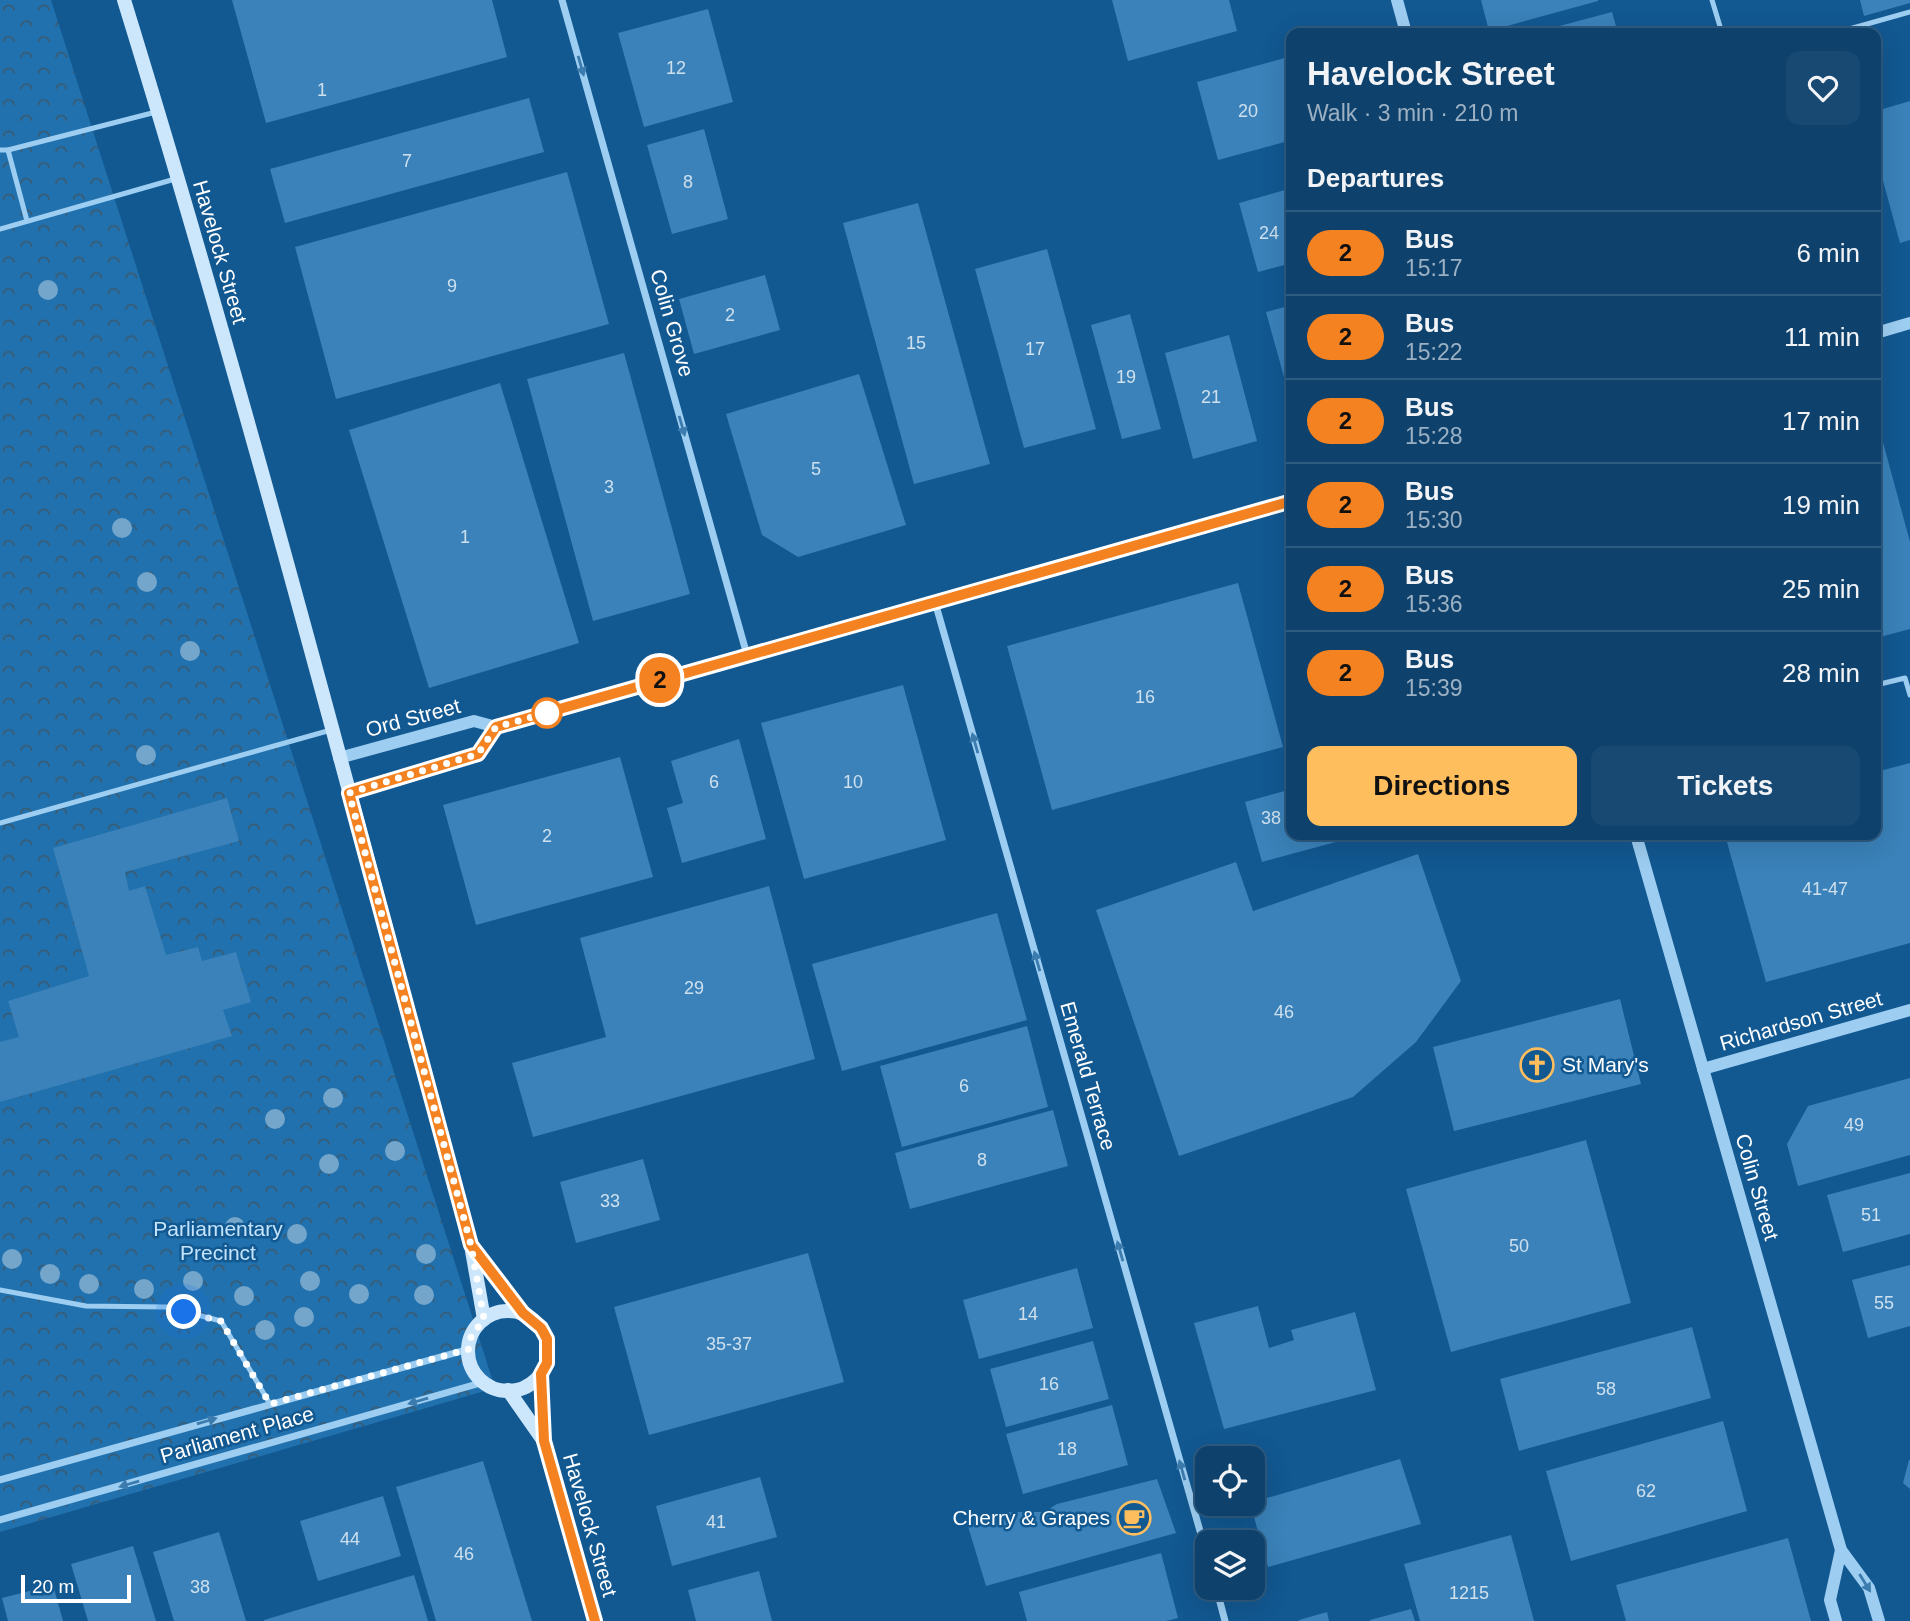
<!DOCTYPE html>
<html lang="en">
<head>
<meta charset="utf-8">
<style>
	body { margin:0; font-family:Helvetica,sans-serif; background:#174972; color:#f1f3f6; height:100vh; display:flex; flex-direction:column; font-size:26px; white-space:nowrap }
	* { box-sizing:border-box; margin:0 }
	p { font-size:23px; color:#9bb0c2 }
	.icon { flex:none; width:38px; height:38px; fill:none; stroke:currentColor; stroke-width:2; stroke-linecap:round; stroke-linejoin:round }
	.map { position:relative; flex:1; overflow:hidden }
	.details { position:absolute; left:1286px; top:28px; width:595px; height:812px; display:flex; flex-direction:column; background:#0e426d; border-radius:14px; box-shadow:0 7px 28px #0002,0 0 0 2px #2e5b80 }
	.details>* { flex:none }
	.badge { padding:0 14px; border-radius:23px; font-size:24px; line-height:46px }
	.buttons { position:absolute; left:1195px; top:1446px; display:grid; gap:14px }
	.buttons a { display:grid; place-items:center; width:70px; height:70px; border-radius:14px; background:#0e426d; box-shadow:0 7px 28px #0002,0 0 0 2px #2e5b80; font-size:35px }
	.scale { position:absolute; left:21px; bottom:18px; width:110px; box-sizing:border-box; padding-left:7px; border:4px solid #fff; border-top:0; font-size:19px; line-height:24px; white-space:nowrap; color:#fff; -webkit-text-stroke:5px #125891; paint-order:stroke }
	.you { position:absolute; width:35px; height:35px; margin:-18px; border:5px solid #fff; border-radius:50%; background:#1a73e8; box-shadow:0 0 0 10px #1a73e833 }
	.map>.badge { position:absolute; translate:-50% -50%; box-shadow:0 0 0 4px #fff }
	h2 { padding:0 21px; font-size:26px; line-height:63px }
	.round { display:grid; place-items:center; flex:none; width:74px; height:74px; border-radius:14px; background:#174972 }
	.headline { display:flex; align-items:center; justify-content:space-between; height:119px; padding:0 21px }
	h1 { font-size:33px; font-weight:600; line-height:52px }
	.cta { display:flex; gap:14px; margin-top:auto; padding:14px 21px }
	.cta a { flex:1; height:80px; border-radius:14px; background:#ffbe5e; color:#111; font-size:28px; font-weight:600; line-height:80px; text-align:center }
	.cta a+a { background:#174972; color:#f1f3f6 }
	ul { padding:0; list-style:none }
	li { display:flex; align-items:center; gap:21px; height:84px; padding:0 21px; border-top:2px solid #2e5b80 }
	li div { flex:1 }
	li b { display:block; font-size:26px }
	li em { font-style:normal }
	li .badge { min-width:77px; font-weight:700; text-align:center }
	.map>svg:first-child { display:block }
	.forest { fill:url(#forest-crowns) }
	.building { fill:#3a82b9 }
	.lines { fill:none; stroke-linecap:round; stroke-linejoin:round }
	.service { stroke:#9dcef2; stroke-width:5 }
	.minor { stroke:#9dcef2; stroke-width:7 }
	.tertiary { stroke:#9dcef2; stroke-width:12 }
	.secondary { stroke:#cce7fc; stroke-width:14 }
	.tree { fill:#74a6cc }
	.oneway { fill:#3c7bae }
	.line-casing { stroke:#fff; stroke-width:16 }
	.line { stroke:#f58220; stroke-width:10 }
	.walk { stroke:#fff; stroke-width:7; stroke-dasharray:0 12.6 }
	.stop-dot { fill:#fff; stroke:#f58220; stroke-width:3.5 }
	.labels { text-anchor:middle; stroke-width:5; stroke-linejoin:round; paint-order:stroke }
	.number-label { font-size:18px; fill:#cee0ee }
	.street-label { font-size:21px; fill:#fff; stroke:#125891 }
	.poi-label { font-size:21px; fill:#fff; stroke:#125891; text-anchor:start }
	.park-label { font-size:21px; fill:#c4e5fd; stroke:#125891 }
</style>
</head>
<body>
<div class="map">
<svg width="1910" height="1621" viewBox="0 0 1910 1621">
	<defs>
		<pattern id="forest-crowns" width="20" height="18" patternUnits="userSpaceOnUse" patternTransform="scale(1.75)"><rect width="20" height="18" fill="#2071ae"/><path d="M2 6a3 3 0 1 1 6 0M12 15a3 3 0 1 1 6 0" fill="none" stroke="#3a5b73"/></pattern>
	</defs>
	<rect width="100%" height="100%" fill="#125891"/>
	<path class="forest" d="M0,0h51l444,1388 -495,144z"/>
	<g class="building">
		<path d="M232,0h260l15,57 -241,66z"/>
		<path d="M1112,0h117l8,31 -109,30z"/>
		<path d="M1481,0h117v1l-109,30z"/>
		<path d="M1860,0h50v3l-46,13z"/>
		<path d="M708,9l25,93 -89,25 -26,-94z"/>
		<path d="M1612,12l6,21h-80l-1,-1z"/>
		<path d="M1292,56v84l-74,20 -21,-78z"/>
		<path d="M529,98l15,54 -259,71 -15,-54z"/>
		<path d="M1910,101v139l-10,3 -24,-88v-44z"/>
		<path d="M704,129l24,90 -56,15 -25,-89z"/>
		<path d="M567,172l42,152 -273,75 -41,-152z"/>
		<path d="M1292,188v75l-34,9 -19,-69z"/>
		<path d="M918,203l72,261 -76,20 -71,-261z"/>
		<path d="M1047,249l49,180 -72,19 -49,-179z"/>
		<path d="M765,275l15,55 -86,24 -15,-55z"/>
		<path d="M1292,305v97h-1l-25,-90z"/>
		<path d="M1130,314l31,115 -39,10 -31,-114z"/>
		<path d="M1229,335l28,106 -64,18 -28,-106z"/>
		<path d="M624,353l66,241 -97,27 -66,-242z"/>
		<path d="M859,374l47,151 -108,32 -36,-22 -36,-121z"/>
		<path d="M500,383l79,260 -150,45 -80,-258z"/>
		<path d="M1877,420l33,122v87l-34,9z"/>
		<path d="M1238,583l45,164 -231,63 -45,-164z"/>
		<path d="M903,685l43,155 -142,39 -43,-156z"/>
		<path d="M739,739l27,100 -84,24 -15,-55 16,-5 -12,-42z"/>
		<path d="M620,757l33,120 -177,48 -33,-120z"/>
		<path d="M1910,763v180l-144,39 -41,-147h151v-63z"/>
		<path d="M1292,789v46l66,1 -96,26 -17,-60z"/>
		<path d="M227,798l12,43 -114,31 4,19 16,-5 21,69 32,-8 4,14 34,-9 15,50 -28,8 9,26 -232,66v-60l19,-5 -11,-36 81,-25 -36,-128z"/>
		<path d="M1418,854l43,127 -45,61 -63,55 -174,59 -83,-246 140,-48 17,49z"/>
		<path d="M769,886l46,173 -282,78 -21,-74 94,-26 -26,-99z"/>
		<path d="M997,913l30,107 -185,51 -30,-107z"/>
		<path d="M1620,999l21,85 -187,47 -21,-84z"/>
		<path d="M1027,1026l21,81 -146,40 -22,-81z"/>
		<path d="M1910,1078v77l-112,31 -11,-42 21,-38z"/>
		<path d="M1053,1110l15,56 -158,43 -15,-56z"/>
		<path d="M1586,1140l45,163 -180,49 -45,-163z"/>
		<path d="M643,1159l17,61 -84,23 -16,-61z"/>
		<path d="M1910,1173v61l-67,18 -16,-57z"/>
		<path d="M808,1253l36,129 -195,53 -35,-128z"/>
		<path d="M1910,1265v61l-42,12 -16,-58z"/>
		<path d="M1077,1268l16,60 -114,31 -16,-59z"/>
		<path d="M1258,1306l11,42 25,-8 -3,-10 64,-18 21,78 -152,39 -30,-106z"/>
		<path d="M1692,1327l19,71 -192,53 -19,-72z"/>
		<path d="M1093,1341l16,58 -103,28 -16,-58z"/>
		<path d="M1112,1405l16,60 -105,29 -17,-60z"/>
		<path d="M1723,1421l24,90 -176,50 -25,-90z"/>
		<path d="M1400,1459l21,65 -153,43 -18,-64z"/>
		<path d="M1909,1460h1v29l-7,-6z"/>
		<path d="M483,1461l49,160h-96l-40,-134z"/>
		<path d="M760,1477l17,60 -105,29 -16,-60z"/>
		<path d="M1157,1479l19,54 -190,53 -19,-63 42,-11h35l13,-8z"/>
		<path d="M383,1496l18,60 -83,25 -18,-60z"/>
		<path d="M219,1532l27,89h-72l-21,-69z"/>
		<path d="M1511,1535l23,86h-114l-16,-57z"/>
		<path d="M1788,1538l23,83h-185l-10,-36z"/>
		<path d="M133,1546l23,75h-68l-17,-57z"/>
		<path d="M1161,1553l17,65 -12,3h-139l-8,-29z"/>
		<path d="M759,1571l13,50h-76l-8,-31z"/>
		<path d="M414,1575l14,46h-164v-1z"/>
		<path d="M53,1585l10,36h-55l-6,-23z"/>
		<path d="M1411,1609l4,12h-45v-1z"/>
		<path d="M1327,1612l2,9h-30v-1z"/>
	</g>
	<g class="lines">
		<g class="service">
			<path d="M1712,0l10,33"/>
			<path d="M1835,33l75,-21"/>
			<path d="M0,150h8l148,-38"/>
			<path d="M8,150l19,71"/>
			<path d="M0,229l175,-50"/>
			<path d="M1876,685l29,-7 5,17"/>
			<path d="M0,823l331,-93"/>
			<path d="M0,1290l86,16 80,1 55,14 49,83"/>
		</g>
		<g class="minor">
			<path d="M562,0l185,655"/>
			<path d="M935,602l273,957"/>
			<path d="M0,1480l469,-131"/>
			<path d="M0,1520l484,-138"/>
			<path d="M1216,1587l9,34"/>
		</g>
		<g class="tertiary">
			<path d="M1397,0l9,33"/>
			<path d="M1876,333l34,-10"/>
			<path d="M339,758l135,-37 22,6 796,-226"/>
			<path d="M349,793l129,-39 18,-27"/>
			<path d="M1636,835l205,715 28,38 10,33"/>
			<path d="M1703,1069l207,-59"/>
			<path d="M1836,1621l-6,-21 11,-50"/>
		</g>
		<g class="secondary">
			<path d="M124,0c127,412 235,830 347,1245l13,74"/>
			<path d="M474,1249l49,64"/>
			<circle cx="508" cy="1351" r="40"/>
			<path d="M541,1374l3,67 51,180"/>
			<path d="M508,1390l35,50"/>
		</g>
	</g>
	<g class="tree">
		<circle cx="48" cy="290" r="10"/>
		<circle cx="122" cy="528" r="10"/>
		<circle cx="147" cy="582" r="10"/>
		<circle cx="190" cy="651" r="10"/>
		<circle cx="146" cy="755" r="10"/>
		<circle cx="333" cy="1098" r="10"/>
		<circle cx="275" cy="1119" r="10"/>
		<circle cx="395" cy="1151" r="10"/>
		<circle cx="329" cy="1164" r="10"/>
		<circle cx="235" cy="1227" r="10"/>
		<circle cx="297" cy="1234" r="10"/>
		<circle cx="426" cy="1254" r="10"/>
		<circle cx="12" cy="1259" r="10"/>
		<circle cx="50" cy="1274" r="10"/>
		<circle cx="193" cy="1281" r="10"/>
		<circle cx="310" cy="1281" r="10"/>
		<circle cx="89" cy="1284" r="10"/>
		<circle cx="144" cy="1289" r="10"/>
		<circle cx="359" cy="1294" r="10"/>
		<circle cx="424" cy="1295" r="10"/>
		<circle cx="244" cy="1296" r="10"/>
		<circle cx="304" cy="1317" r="10"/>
		<circle cx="265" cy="1330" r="10"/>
	</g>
	<defs><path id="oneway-solid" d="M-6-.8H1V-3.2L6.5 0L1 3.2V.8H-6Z" transform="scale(1.75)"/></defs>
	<g class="oneway">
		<use href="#oneway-solid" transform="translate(581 66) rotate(74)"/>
		<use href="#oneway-solid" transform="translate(682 426) rotate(74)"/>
		<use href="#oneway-solid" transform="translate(975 743) rotate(-106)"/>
		<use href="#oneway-solid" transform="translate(1037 961) rotate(-106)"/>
		<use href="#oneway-solid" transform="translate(1120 1251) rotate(-106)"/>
		<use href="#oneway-solid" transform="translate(418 1401) rotate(164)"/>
		<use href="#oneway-solid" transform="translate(207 1421) rotate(-16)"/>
		<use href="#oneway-solid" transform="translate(1182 1470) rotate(-106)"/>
		<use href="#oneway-solid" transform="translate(129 1484) rotate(164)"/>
		<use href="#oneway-solid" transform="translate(1865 1583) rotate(58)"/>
	</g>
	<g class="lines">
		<defs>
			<path id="line" d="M595,1621l-51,-180 -3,-67 6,-11v-24l-6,-11 -18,-15 -52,-68 -122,-452 129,-39 18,-27 796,-226"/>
		</defs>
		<use href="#line" class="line-casing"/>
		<use href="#line" class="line"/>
		<path class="walk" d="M184,1312l37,9 49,83 199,-55 2,-12 13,-18 -13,-74 -122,-452 129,-39 18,-27 51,-14"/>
	</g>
	<defs>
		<symbol id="church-ring" viewBox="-11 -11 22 22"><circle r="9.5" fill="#125891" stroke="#ffbe5e" stroke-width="1.5"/><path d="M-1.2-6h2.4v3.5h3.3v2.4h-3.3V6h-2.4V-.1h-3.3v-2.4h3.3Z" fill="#ffbe5e"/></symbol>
		<symbol id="cafe-ring" viewBox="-11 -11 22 22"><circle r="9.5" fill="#125891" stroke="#ffbe5e" stroke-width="1.5"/><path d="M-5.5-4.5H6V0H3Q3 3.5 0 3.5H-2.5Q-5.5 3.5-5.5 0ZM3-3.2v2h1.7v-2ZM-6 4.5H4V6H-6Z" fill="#ffbe5e"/></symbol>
	</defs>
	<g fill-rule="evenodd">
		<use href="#church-ring" x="1518" y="1046" width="38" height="38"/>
		<use href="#cafe-ring" x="1115" y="1499" width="38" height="38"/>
	</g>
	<circle class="stop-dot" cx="547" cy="713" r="14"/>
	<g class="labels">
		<g class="number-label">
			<text x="676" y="74">12</text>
			<text x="322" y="96">1</text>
			<text x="1248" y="117">20</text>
			<text x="407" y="167">7</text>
			<text x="688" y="188">8</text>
			<text x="1269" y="239">24</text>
			<text x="452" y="292">9</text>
			<text x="730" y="321">2</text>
			<text x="916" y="349">15</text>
			<text x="1035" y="355">17</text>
			<text x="1126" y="383">19</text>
			<text x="1211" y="403">21</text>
			<text x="816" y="475">5</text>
			<text x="609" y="493">3</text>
			<text x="465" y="543">1</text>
			<text x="1145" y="703">16</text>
			<text x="714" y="788">6</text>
			<text x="853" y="788">10</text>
			<text x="1271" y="824">38</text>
			<text x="547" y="842">2</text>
			<text x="1825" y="895">41-47</text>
			<text x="694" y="994">29</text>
			<text x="1284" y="1018">46</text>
			<text x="964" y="1092">6</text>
			<text x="1854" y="1131">49</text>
			<text x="982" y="1166">8</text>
			<text x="610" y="1207">33</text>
			<text x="1871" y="1221">51</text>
			<text x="1519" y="1252">50</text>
			<text x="1884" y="1309">55</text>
			<text x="1028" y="1320">14</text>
			<text x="729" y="1350">35-37</text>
			<text x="1049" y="1390">16</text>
			<text x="1606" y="1395">58</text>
			<text x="1067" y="1455">18</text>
			<text x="1646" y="1497">62</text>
			<text x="716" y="1528">41</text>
			<text x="350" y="1545">44</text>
			<text x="464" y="1560">46</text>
			<text x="200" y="1593">38</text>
			<text x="1469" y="1599">1215</text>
		</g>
		<g class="street-label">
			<text transform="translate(220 252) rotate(74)" y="7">Havelock Street</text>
			<text transform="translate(672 323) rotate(74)" y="7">Colin Grove</text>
			<text transform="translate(413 718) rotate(-15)" y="7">Ord Street</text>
			<text transform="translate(1801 1021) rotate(-16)" y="7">Richardson Street</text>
			<text transform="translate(1088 1076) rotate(74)" y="7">Emerald Terrace</text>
			<text transform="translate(1757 1187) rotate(74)" y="7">Colin Street</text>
			<text transform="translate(237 1435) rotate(-16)" y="7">Parliament Place</text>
			<text transform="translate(590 1525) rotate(74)" y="7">Havelock Street</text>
		</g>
		<g class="poi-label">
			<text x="1562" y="1072">St Mary's</text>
			<text x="1110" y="1525" text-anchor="end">Cherry &amp; Grapes</text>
		</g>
		<g class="park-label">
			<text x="218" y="1236">Parliamentary<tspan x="218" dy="24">Precinct</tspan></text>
		</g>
	</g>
</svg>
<div class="buttons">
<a><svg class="icon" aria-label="locate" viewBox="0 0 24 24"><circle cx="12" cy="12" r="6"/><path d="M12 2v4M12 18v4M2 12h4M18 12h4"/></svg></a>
<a><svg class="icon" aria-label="layers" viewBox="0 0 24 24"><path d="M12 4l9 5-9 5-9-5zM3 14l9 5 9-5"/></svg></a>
</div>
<div class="scale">20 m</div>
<div class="you" style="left:184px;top:1312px"></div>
<b class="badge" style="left:660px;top:680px;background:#f58220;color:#111">2</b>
<section class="details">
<div class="headline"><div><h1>Havelock Street</h1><p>Walk · 3 min · 210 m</p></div><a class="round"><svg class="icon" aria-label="heart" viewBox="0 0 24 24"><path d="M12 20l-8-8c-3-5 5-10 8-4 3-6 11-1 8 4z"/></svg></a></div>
<h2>Departures</h2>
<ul>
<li><span class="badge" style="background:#f58220;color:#111">2</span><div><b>Bus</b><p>15:17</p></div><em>6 min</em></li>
<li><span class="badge" style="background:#f58220;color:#111">2</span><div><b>Bus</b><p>15:22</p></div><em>11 min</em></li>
<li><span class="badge" style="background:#f58220;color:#111">2</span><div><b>Bus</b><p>15:28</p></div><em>17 min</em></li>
<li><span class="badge" style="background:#f58220;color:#111">2</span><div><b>Bus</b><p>15:30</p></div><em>19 min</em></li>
<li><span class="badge" style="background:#f58220;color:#111">2</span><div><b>Bus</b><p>15:36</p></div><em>25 min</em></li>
<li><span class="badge" style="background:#f58220;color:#111">2</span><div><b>Bus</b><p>15:39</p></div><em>28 min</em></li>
</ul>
<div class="cta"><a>Directions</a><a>Tickets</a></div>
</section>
</div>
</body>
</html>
